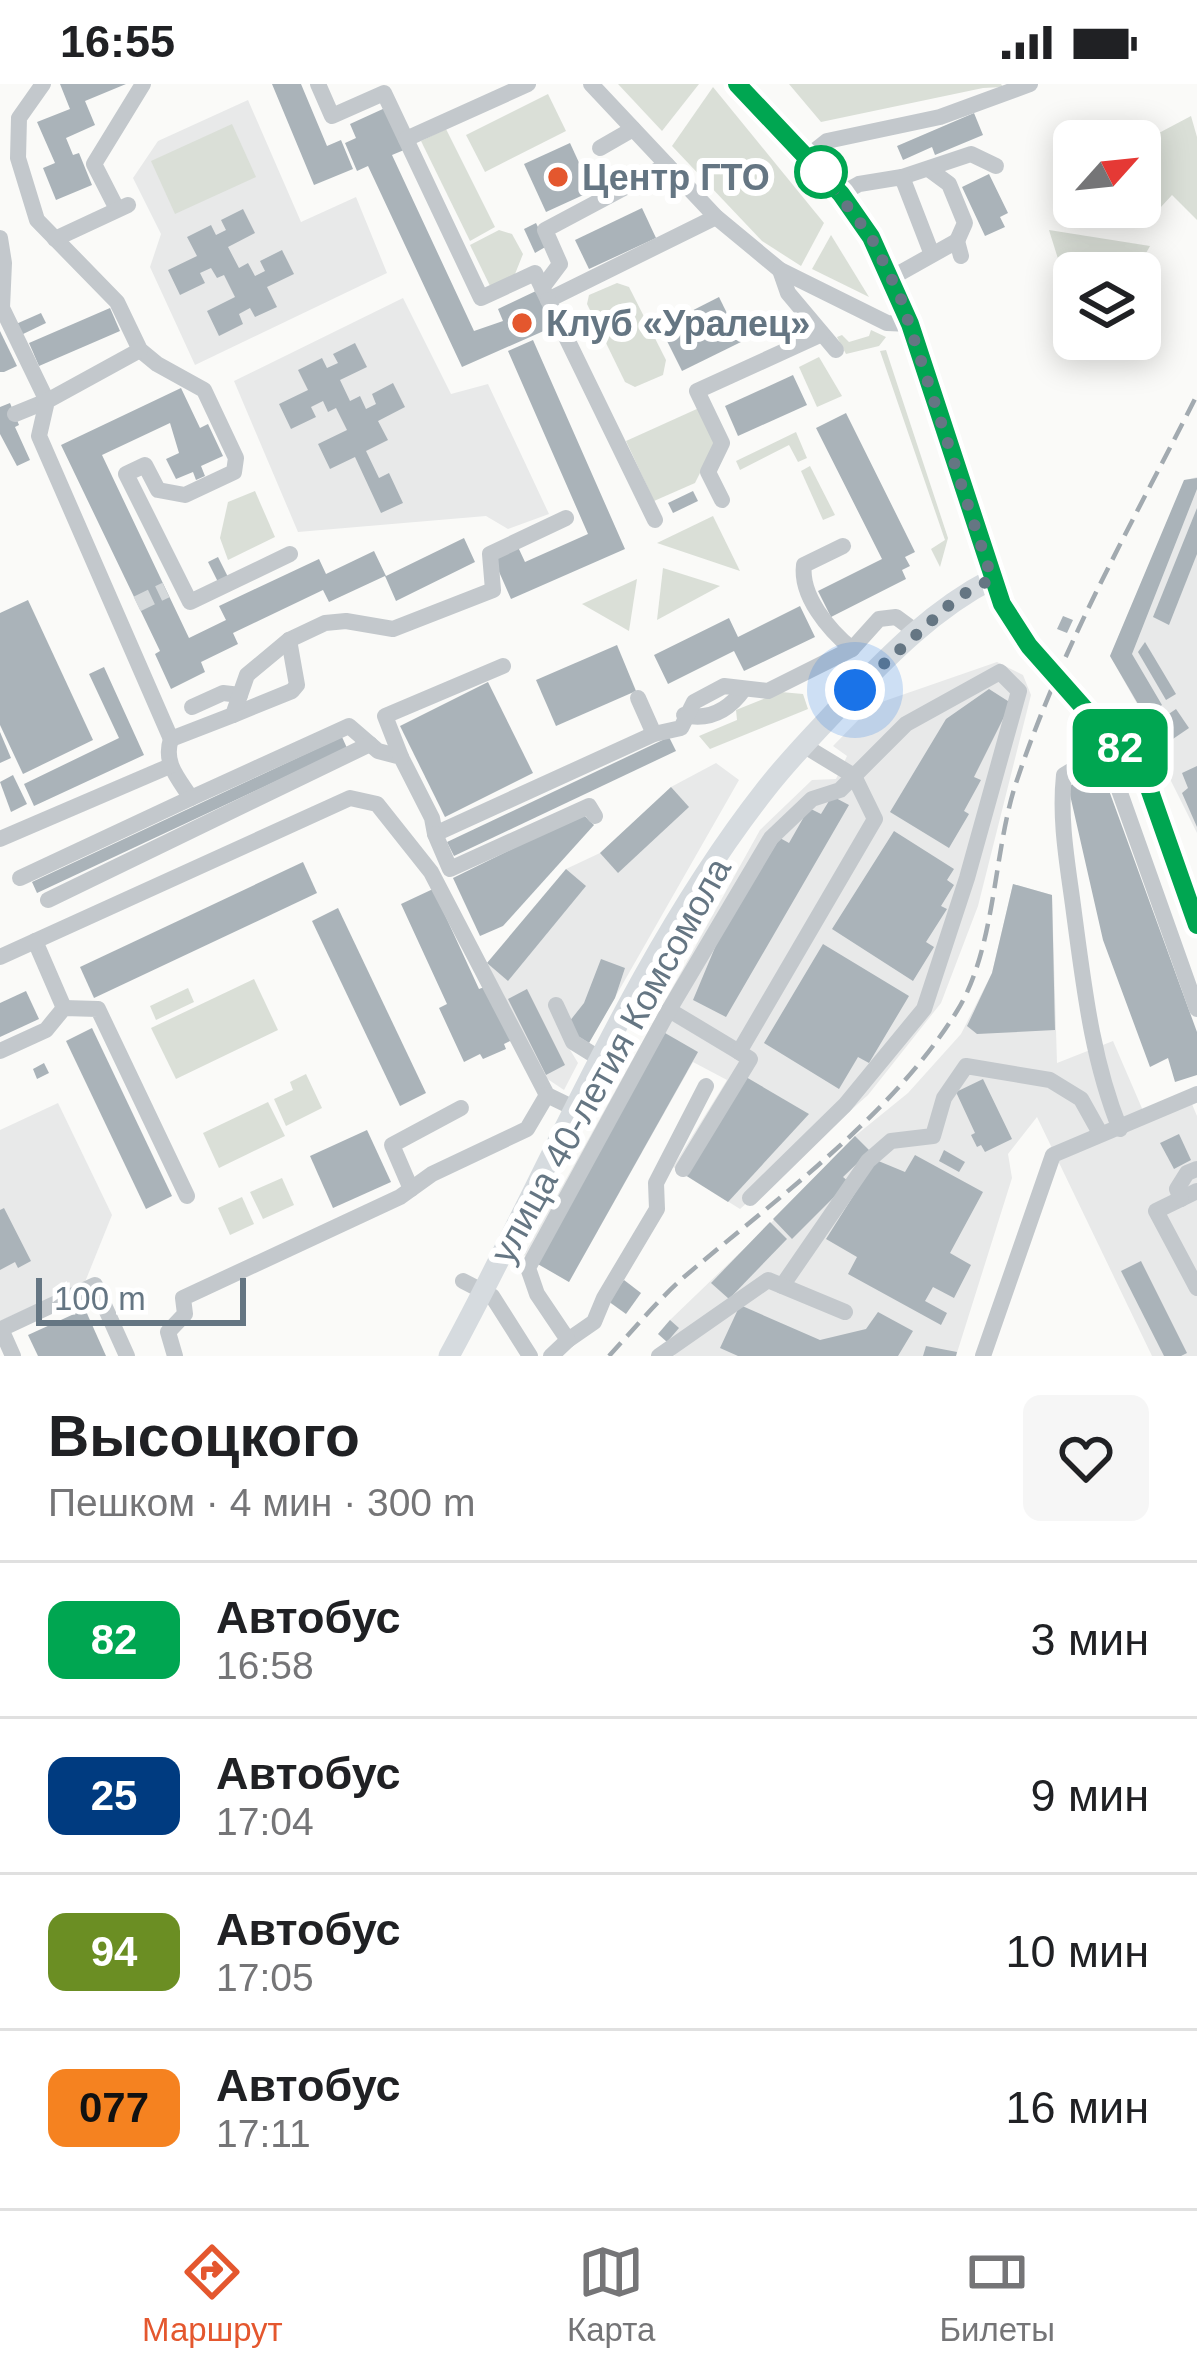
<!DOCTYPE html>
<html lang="ru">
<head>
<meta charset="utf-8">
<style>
	body { margin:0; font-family:Helvetica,sans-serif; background:#f6f6f6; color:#202124; height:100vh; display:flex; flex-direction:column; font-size:45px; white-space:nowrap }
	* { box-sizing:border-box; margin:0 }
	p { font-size:39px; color:#757577 }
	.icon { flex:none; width:66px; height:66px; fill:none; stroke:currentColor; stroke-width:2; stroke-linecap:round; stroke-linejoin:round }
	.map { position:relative; height:1272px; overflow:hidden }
	.details { display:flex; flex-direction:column; background:#fff; flex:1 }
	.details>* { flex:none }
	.badge { padding:0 24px; border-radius:18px; font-size:42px; line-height:78px }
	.needle { width:78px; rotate:63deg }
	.fabs { position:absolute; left:1053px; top:36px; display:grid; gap:24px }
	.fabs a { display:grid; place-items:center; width:108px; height:108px; border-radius:18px; background:#fff; box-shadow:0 6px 30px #0003; font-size:60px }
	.scale { position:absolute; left:36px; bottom:30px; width:210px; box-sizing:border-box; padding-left:12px; border:6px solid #657683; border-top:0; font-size:33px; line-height:42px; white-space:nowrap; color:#657683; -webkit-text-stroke:9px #fff; paint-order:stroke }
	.you { position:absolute; width:60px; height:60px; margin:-30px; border:9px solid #fff; border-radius:50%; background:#1a73e8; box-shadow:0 0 0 18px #1a73e833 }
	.map>.badge { position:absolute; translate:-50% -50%; box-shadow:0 0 0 6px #fff }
	.round { display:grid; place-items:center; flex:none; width:126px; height:126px; border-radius:18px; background:#f6f6f6 }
	.head { display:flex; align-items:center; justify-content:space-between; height:204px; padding:0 48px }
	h1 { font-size:57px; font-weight:700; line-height:90px }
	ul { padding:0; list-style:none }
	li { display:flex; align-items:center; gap:36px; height:156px; padding:0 48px; border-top:3px solid #e0e0e0 }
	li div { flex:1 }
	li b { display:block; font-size:45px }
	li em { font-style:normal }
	li .badge { min-width:132px; font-weight:700; text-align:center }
	.status { display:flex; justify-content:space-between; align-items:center; height:84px; padding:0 60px; background:#fff; direction:ltr }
	.status svg { height:33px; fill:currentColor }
	.dock { display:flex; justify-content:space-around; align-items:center; height:168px; border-top:3px solid #e0e0e0; background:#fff; font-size:33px; color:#757577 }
	.dock a { display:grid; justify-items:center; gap:6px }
	.dock .on { color:#e4572e }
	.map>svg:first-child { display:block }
	.built { fill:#e8e9e9 }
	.green { fill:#dadfd7 }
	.building { fill:#aab3b9 }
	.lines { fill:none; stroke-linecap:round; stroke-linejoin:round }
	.minor-tunnel { stroke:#d5d9db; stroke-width:16; stroke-dasharray:16 8; stroke-linecap:butt }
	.minor { stroke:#c3c8cc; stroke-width:16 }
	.major { stroke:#d6dbdf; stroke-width:21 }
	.rail { stroke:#a2aab0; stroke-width:4.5; stroke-dasharray:18 9; stroke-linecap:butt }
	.line-casing { stroke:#fff; stroke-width:27 }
	.line { stroke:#00a651; stroke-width:18 }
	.walk { stroke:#657683; stroke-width:12; stroke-dasharray:0 21.6 }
	.stop-dot { fill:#fff; stroke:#00a651; stroke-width:6 }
	.poi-dot { fill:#e4572e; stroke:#fff; stroke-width:4.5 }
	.labels { text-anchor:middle; stroke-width:12; stroke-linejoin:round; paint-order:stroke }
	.poi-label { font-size:36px; font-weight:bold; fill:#657683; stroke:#fff; text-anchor:start }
	.street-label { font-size:36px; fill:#657683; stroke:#fff }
</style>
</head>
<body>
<div class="status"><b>16:55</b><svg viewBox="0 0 49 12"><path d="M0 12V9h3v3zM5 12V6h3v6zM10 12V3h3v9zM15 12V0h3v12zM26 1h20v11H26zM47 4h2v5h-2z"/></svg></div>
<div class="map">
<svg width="1197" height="1272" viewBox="0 0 1197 1272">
	<rect width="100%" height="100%" fill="#fafaf8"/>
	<g class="built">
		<path d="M248,16l53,122 55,-25 31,76 -192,92 -45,-98 11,-33 -28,-56 25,-37z"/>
		<path d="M403,214l48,96 37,-10 61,130 -41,15 -22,-13 -188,16 -64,-151z"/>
		<path d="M1197,393v356l-34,-68 -2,-19 -51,-90 75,-176z"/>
		<path d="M997,578l26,13 8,20 -53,211 -37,97 -73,92 -128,114 -67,-42 54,-87 -34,-18 -124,220 -45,-27 236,-425 52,-50 24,-1 11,-23 -14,-10 40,-41z"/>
		<path d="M716,679l23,17 -150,263 -20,5 9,15 -14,27 -18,-12 -59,-115 79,-94 34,-16 71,-66z"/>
		<path d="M1013,800l39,11 5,168 56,-22 31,72 45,-16 8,19v240h-45l-115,-239 -29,37 4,24 -56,178h-282l5,-9 -21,-13 12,-14 161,-155 -1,-4 25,-25 53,-43 53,-59 31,-61z"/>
		<path d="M58,1019l54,112 -27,67 -85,39v-191z"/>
	</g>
	<g class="green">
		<path d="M618,0h81l-37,47z"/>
		<path d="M789,0h212l2,3 -20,1 -162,34z"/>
		<path d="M713,3l111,136 -23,43 -39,-25 -90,-95z"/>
		<path d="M548,10l18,37 -81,41 -19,-37z"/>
		<path d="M1191,32l6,21v83l-25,-25 -23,25 -71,-13h62v-64z"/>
		<path d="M232,40l24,53 -81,37 -24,-53z"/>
		<path d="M446,45l49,98 -25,14 -49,-100z"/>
		<path d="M499,146l13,4 11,20 -10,25 -21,11 -22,-45z"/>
		<path d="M1049,146l101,16 -15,27h-61v37z"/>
		<path d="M831,151l38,62 -57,-28z"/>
		<path d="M617,199l12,4 37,73 -3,15 -28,12 -10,-5 -38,-78 2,-9z"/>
		<path d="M871,246l15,7 -7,9 -33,8 -9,-17 5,-2 7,7 20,-6z"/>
		<path d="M886,266l62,188 -8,29 -9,-18 14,-9 -65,-189z"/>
		<path d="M819,273l23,39 -25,11 -18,-40z"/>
		<path d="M699,324l16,35 -20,40 -41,18 -28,-60z"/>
		<path d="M796,348l11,26 -9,4 -9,-17 -49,25 -4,-9z"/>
		<path d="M810,382l25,49 -12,5 -22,-49z"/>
		<path d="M255,407l20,46 -47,23 -8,-22 8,-36z"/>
		<path d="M713,432l27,55 -83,-28z"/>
		<path d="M663,484l57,18 -63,34z"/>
		<path d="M637,495l-8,52 -47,-27z"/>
		<path d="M781,608l22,2 5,15 -98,40 -11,-13 38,-16 -1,-10z"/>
		<path d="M254,895l24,51 -102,49 -25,-51z"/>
		<path d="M188,904l6,14 -38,18 -6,-14z"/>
		<path d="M306,990l16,34 -36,18 -12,-27 19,-9 -3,-8z"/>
		<path d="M268,1018l17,34 -66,32 -16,-35z"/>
		<path d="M282,1094l12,27 -31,14 -13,-27z"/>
		<path d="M242,1113l12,27 -24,11 -12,-27z"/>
	</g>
	<g class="building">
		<path d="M60,0h66l-41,17 10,24 -29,13 7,17 6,-2 13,32 -36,15 -13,-32 12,-5 -18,-41 33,-13z"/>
		<path d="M272,0h29l26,62 14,-6 12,29 -39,16z"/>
		<path d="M385,24l19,42 -12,5 82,176 29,-10 -5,-12 40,-19 17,36 -93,41 -94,-201 -11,5 -12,-28 11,-5 -6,-14z"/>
		<path d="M974,29l9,22 -48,20 -3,-8 -29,13 -6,-14z"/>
		<path d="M570,59l22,48 -46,21 -22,-48z"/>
		<path d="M989,90l19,39 -8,4 5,10 -20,9 -23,-49z"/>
		<path d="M642,124l14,30 -67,31 -14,-29z"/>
		<path d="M243,125l12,24 -27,14 11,21 9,-5 7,13 10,-5 -5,-10 22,-11 12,24 -27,13 10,20 -22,10 -5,-9 -11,6 4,10 -24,12 -12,-25 28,-14 -11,-22 -7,3 -6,-10 -11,5 5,10 -25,12 -12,-25 29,-14 -10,-19 24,-12 5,10 10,-5 -5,-10z"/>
		<path d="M536,139l11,23 -12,7 -11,-24z"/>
		<path d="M719,213l22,45 -59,29 -22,-44z"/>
		<path d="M110,224l10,23 -81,35 -10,-23z"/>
		<path d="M41,229l5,10 -25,12 -5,-11z"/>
		<path d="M0,247l17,35 -13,6h-4z"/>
		<path d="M533,256l92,209 -114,50 -18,-41 25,-11 7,15 63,-28 -80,-183z"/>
		<path d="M355,259l12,24 -27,13 10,21 10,-5 6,13 10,-5 -4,-10 21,-11 12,24 -27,14 10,19 -22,11 13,27 10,-5 14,30 -22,10 -26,-56 -25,12 -12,-25 29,-14 -11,-22 -8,4 -5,-11 -12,6 5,10 -25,12 -12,-25 29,-14 -10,-20 24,-12 5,10 11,-5 -5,-9z"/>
		<path d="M793,291l14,30 -69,31 -13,-30z"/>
		<path d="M181,304l19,40 8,-4 15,32 -22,10 4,10 -9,4 -3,-8 -17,7 -10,-20 13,-6 -9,-30 -68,32 87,183 37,-18 -7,-14 100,-47 7,15 48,-23 12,25 78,-38 11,24 -79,39 -11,-25 -56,26 -6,-12 -90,43 5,11 -37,18 4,10 -34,17 -16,-35 5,-3 -99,-206z"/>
		<path d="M10,319l9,22 -4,2 15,33 -13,6 -17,-32v-27z"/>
		<path d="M846,329l69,139 -10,5 5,9 -8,4 4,9 -75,38 -13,-26 64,-32 -66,-131z"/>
		<path d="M1197,394v11l-65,165 30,51 -17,11 -35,-60 74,-176z"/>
		<path d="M693,407l5,10 -25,12 -5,-10z"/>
		<path d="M1197,424v46l-28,71 -16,-8z"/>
		<path d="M218,473l12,24 -10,5 -12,-24z"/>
		<path d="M28,516l65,140 -70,34 -23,-49v-112z"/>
		<path d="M800,522l15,31 -71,34 -10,-20 -66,33 -14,-29 75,-37 9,19z"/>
		<path d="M1063,532l10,4 -6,13 -10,-4z"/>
		<path d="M1145,558l31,52 -10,6 -28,-48z"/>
		<path d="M617,561l19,46 -80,35 -20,-46z"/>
		<path d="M104,583l40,88 -110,51 -10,-22 95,-46 -30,-64z"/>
		<path d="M488,598l45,91 -88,44 -45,-91z"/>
		<path d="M989,605l22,14 -37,74 7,3 -17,31 5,3 -20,34 -59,-36 56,-93z"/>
		<path d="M1176,625l13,19 -22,15 -13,-19z"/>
		<path d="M0,648l11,26 -11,5z"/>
		<path d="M342,653l5,11 -310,145 -5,-11z"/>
		<path d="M669,653l7,14 -222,105 -7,-14z"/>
		<path d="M1197,682v61l-15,-34 6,-5 -6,-15z"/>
		<path d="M1103,690l94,258v43l-22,7 -7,-24 -18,9 -47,-127 -35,-154z"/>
		<path d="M13,691l14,29 -16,8 -11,-30z"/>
		<path d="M671,703l18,20 -71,66 -18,-20z"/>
		<path d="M832,712l17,9 -123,212 -33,-17 31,-74 56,-88 9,5 20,-35 12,6z"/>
		<path d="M583,730l11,11 -91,101 -23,10 -27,-58z"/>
		<path d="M894,747l60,38 -7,11 7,5 -13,21 6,3 -21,33 8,5 -21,34 -81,-52z"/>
		<path d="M303,778l14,31 -223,105 -14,-31z"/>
		<path d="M566,785l20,17 -78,95 -21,-18z"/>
		<path d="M1013,800l39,11 3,135 -78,4 -10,-8 25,-53z"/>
		<path d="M433,805l46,100 8,-3 25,54 -8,4 2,5 -23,10 -3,-5 -16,8 -25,-54 8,-4 -46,-100z"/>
		<path d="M338,824l88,185 -26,13 -88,-185z"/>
		<path d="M823,860l86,52 -40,67 -11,-6 -19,32 -75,-46z"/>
		<path d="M601,875l24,9 -10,30 -26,45 -13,-8 -7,-13 15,-19z"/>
		<path d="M527,905l38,76 -19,10 -38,-76z"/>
		<path d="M26,907l13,28 -39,18v-34z"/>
		<path d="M92,944l80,168 -26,13 -80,-168z"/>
		<path d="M665,949l33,19 -129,230 -33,-19z"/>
		<path d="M44,979l5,10 -12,6 -4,-10z"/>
		<path d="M746,993l63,37 -81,88 -43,-27z"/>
		<path d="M983,995l29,60 -27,13 -4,-7 -4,2 -6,-12 4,-2 -19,-41z"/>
		<path d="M367,1046l24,52 -58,26 -23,-52z"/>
		<path d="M1179,1050l12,26 -17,9 -14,-26z"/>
		<path d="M855,1052l15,15 -27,26 6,5 -57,57 -19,-20z"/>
		<path d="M944,1066l21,12 -6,10 -20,-11z"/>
		<path d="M915,1071l68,37 -33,61 21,12 -17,33 -21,-11 -8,14 22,12 -6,12 -93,-51 9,-17 -31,-18 50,-79 29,12z"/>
		<path d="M4,1124l27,53 -13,7 -3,-6 -15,8v-60z"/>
		<path d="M770,1138l17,17 -58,60 -18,-16z"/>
		<path d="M1141,1177l46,92 -6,3h-17l-43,-85z"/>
		<path d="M624,1196l17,13 -15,21 -18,-13z"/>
		<path d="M740,1221l80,35 46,-11 12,-17 35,19 -15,25h-160l-18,-8z"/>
		<path d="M85,1225l21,47h-68l-10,-21z"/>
		<path d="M670,1236l9,8 -12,14 -9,-8z"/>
		<path d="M926,1262l31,6 -1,4h-33z"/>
	</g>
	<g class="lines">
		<path class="minor-tunnel" d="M137,520l29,-14"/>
		<g class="minor">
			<path d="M43,0l-24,34 -1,40 19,62 80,82 23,48 17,14 47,26 32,68 -2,14 -49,23 -27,-5 -13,-25 -19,9 64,128 100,-48"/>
			<path d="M318,0l14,32 52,-23 97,205 54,-25 13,27 168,-83"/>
			<path d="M591,0l125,133 64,53 107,53 23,1"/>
			<path d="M406,55l122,-55"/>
			<path d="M600,64l33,-19"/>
			<path d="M807,73l20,-16 113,-24 90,-33"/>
			<path d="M930,86l19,14 16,39 -8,18"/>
			<path d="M902,93l69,-23 25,12"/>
			<path d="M841,110l18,-10 43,-7 29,75"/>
			<path d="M117,125l-23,-45 49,-80"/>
			<path d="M0,154l4,25 -2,45 45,93 -32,13"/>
			<path d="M55,155l73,-34"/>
			<path d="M780,186l8,23 48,57"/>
			<path d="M891,194l66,-37 4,15"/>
			<path d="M542,204l18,-24 -15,-34 122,-65"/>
			<path d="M548,216l107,220"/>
			<path d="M140,266l-93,51 -8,35 132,303"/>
			<path d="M722,416l-14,-28 14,-29 -25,-52 125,-57"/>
			<path d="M843,462l-39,19c-4,31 25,65 48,84"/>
			<path d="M638,614l16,36"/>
			<path d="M192,623l31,-14 17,2"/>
			<path d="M233,631l59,-24 5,-6 -8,-45"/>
			<path d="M684,631c26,6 45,-5 60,-26"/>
			<path d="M171,655c-8,24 7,39 20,59l158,-72 29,25 23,6 31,61 3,16 219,-100 27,-6 13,-26 30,-16 44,5 84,-42 27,-30 17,-2 19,14"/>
			<path d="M171,655l62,-24 14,-40 42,-35 36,-17 21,-2 47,8 100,-39 -3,-36 76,-36"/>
			<path d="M1117,659l-53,32c-5,47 4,91 10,138 10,74 18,147 46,216"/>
			<path d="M401,673l-16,-41 118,-50"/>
			<path d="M1113,689l84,236"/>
			<path d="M435,750l15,35 139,-63 6,10"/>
			<path d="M0,755l170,-73"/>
			<path d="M20,794l171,-80"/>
			<path d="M48,816l322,-156"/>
			<path d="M35,857l29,67"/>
			<path d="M0,873l350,-159 27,6 54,68 116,223 29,14"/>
			<path d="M556,921l17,37 29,18"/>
			<path d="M669,926l70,42"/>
			<path d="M0,967l46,-21 18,-22 34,1 89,187"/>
			<path d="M411,1105l-19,-44 69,-37"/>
			<path d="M1197,1107l-41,20 41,77"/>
			<path d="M750,1114l95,-93 79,-96 43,-131 52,-187 -19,-19 -94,52 -52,52 -51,-31"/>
			<path d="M1181,1115l-4,-10 10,-16 10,-4"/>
			<path d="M463,1197l29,15 38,60"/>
			<path d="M782,1202l86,-125 23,-20 42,-5 11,-38 22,-32 84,14 31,19 19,34"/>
			<path d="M568,1256l26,-18 10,-24 53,-89 -1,-26 50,-97"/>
			<path d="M13,1272l-12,-27 94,-44 32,71"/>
			<path d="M175,1272l-7,-24 17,-18 -2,-16 217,-101 32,-23 95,-45 20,-34"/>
			<path d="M551,1272l17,-16 -31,-46 -9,-26 141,-258 102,-172 41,-39 28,-9 14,-14 21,43 -136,233 11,7 -67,110"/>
			<path d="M659,1272l109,-76 77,32"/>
			<path d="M983,1272l70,-201 144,-61"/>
		</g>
		<g class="major">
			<path d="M737,0l104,110 30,43 39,87 92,280 27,42 116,131 52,148"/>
			<path d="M449,1272c102,-187 185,-399 317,-567 24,-31 52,-59 79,-88 45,-47 89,-92 147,-122"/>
		</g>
		<path class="rail" d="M609,1272c24,-26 48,-55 75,-79 93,-79 208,-161 273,-266 39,-63 36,-158 59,-228 45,-136 117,-261 181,-388"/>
	</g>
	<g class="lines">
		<defs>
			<path id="line" d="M737,0l104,110 30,43 39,87 92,280 27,42 116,131 52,148"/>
		</defs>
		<use href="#line" class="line-casing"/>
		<use href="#line" class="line"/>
		<path class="walk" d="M821,88l50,65 29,59 92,283 -34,18 -103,93"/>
	</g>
	<circle class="stop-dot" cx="821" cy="88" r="24"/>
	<g class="poi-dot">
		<circle cx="558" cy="93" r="12"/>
		<circle cx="522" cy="239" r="12"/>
	</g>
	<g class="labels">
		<g class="poi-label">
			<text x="582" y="106">Центр ГТО</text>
			<text x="546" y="252">Клуб «Уралец»</text>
		</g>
		<g class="street-label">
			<text transform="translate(610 976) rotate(-61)" y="13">улица 40-летия Комсомола</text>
		</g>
	</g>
</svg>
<div class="fabs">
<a><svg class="needle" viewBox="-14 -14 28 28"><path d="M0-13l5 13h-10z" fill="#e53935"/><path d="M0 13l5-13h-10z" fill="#757577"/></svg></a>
<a><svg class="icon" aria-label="layers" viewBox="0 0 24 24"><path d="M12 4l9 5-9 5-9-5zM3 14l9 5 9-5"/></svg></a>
</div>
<div class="scale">100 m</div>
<div class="you" style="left:855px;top:606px"></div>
<b class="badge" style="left:1120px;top:664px;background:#00a651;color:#fff">82</b>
</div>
<section class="details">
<div class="head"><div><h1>Высоцкого</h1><p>Пешком · 4 мин · 300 m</p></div><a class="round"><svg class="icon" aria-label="heart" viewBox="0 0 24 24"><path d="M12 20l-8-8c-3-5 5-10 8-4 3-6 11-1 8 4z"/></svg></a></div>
<ul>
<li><span class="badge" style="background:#00a651;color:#fff">82</span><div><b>Автобус</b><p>16:58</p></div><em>3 мин</em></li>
<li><span class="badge" style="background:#003b80;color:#fff">25</span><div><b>Автобус</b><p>17:04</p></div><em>9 мин</em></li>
<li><span class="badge" style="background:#6b8e23;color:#fff">94</span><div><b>Автобус</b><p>17:05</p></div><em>10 мин</em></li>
<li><span class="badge" style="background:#f58220;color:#111">077</span><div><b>Автобус</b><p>17:11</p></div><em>16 мин</em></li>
</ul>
</section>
<nav class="dock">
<a class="on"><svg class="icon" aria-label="directions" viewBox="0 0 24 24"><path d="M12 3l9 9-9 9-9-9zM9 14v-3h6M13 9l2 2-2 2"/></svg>Маршрут</a>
<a><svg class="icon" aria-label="map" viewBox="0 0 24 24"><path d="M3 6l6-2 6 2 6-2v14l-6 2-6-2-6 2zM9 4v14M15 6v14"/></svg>Карта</a>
<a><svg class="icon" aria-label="tickets" viewBox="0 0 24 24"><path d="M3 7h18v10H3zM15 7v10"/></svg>Билеты</a>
</nav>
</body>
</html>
